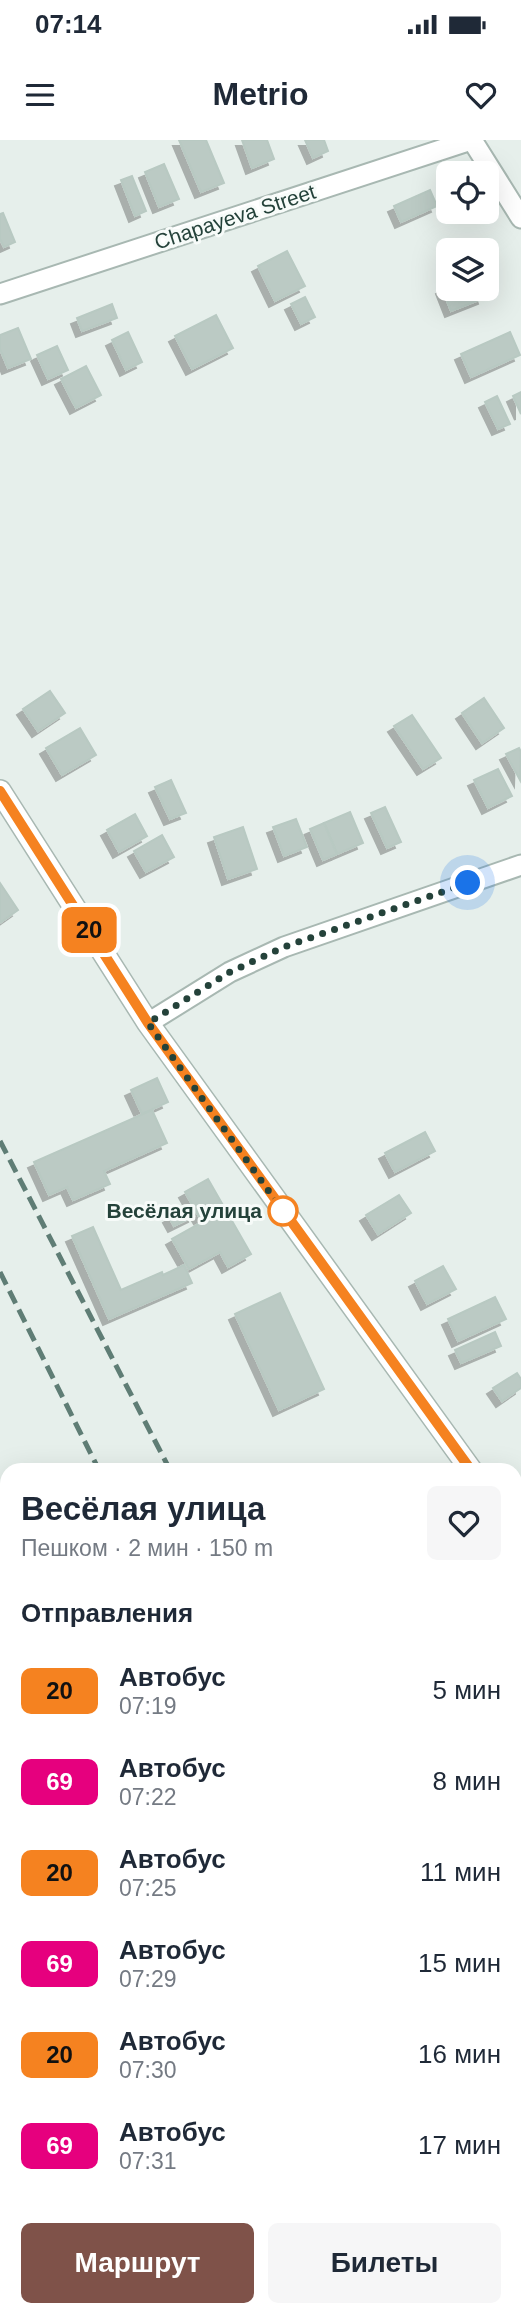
<!DOCTYPE html>
<html lang="ru">
<head>
<meta charset="utf-8">
<style>
	body { margin:0; font-family:Helvetica,sans-serif; background:#f6f6f7; color:#1f2937; height:100vh; display:flex; flex-direction:column; font-size:26px; white-space:nowrap }
	* { box-sizing:border-box; margin:0 }
	p { font-size:23px; color:#747a83 }
	.icon { flex:none; width:38px; height:38px; fill:none; stroke:currentColor; stroke-width:2; stroke-linecap:round; stroke-linejoin:round }
	.map { position:relative; flex:1; overflow:hidden }
	.panel { position:absolute; left:0px; top:1323px; width:522px; height:854px; display:flex; flex-direction:column; background:#fff; border-radius:21px 21px 0 0; box-shadow:0 7px 28px #0002 }
	.panel>* { flex:none }
	.badge { padding:0 14px; border-radius:10px; font-size:24px; line-height:46px }
	.controls { position:absolute; left:436px; top:21px; display:grid; gap:14px }
	.controls a { display:grid; place-items:center; width:63px; height:63px; border-radius:10px; background:#fff; box-shadow:0 7px 28px #0002; font-size:35px }
	.you { position:absolute; width:35px; height:35px; margin:-18px; border:5px solid #fff; border-radius:50%; background:#1a73e8; box-shadow:0 0 0 10px #1a73e833 }
	.map>.badge { position:absolute; translate:-50% -50%; box-shadow:0 0 0 4px #fff }
	h2 { padding:0 21px; font-size:26px; line-height:63px }
	.round { display:grid; place-items:center; flex:none; width:74px; height:74px; border-radius:10px; background:#f6f6f7 }
	.head { display:flex; align-items:center; justify-content:space-between; height:119px; padding:0 21px }
	h1 { font-size:33px; font-weight:800; line-height:52px }
	.primary-button { display:flex; gap:14px; margin-top:auto; padding:14px 21px }
	.primary-button a { flex:1; height:80px; border-radius:10px; background:#7f5249; color:#fff; font-size:28px; font-weight:800; line-height:80px; text-align:center }
	.primary-button a+a { background:#f6f6f7; color:#1f2937 }
	ul { padding:0; list-style:none }
	li { display:flex; align-items:center; gap:21px; height:91px; padding:0 21px }
	li div { flex:1 }
	li b { display:block; font-size:26px }
	li em { font-style:normal }
	li .badge { min-width:77px; font-weight:700; text-align:center }
	.status { display:flex; justify-content:space-between; align-items:center; height:49px; padding:0 35px; background:#fff; direction:ltr }
	.status svg { height:19px; fill:currentColor }
	header { display:flex; justify-content:space-between; align-items:center; height:91px; padding:0 21px; background:#fff; font-size:32px; font-weight:800 }
	.map>svg:first-child { display:block }
	.building { fill:#bbcac4; stroke:#b8c9c2; stroke-width:2; filter:url(#shadow) }
	.lines { fill:none; stroke-linecap:round; stroke-linejoin:round }
	.service-casing { stroke:#a8b8b2; stroke-width:13 }
	.minor-casing { stroke:#a8b8b2; stroke-width:23 }
	.tertiary-casing { stroke:#a8b8b2; stroke-width:24 }
	.service { stroke:#fff; stroke-width:10 }
	.minor { stroke:#fff; stroke-width:19 }
	.tertiary { stroke:#fff; stroke-width:21 }
	.rail { stroke:#5f7d75; stroke-width:5; stroke-dasharray:14 7; stroke-linecap:butt }
	.line-casing { stroke:#fff; stroke-width:16 }
	.line { stroke:#f58220; stroke-width:10 }
	.walk { stroke:#24423a; stroke-width:7; stroke-dasharray:0 12.6 }
	.stop-dot { fill:#fff; stroke:#f58220; stroke-width:3.5 }
	.labels { text-anchor:middle; stroke-width:6; stroke-linejoin:round; paint-order:stroke }
	.street-label { font-size:21px; fill:#24423a; stroke:#f7fbf9 }
	.stop-label { font-size:21px; font-weight:bold; fill:#24423a; stroke:#f7fbf9; text-anchor:end }
</style>
</head>
<body>
<div class="status"><b>07:14</b><svg viewBox="0 0 49 12"><path d="M0 12V9h3v3zM5 12V6h3v6zM10 12V3h3v9zM15 12V0h3v12zM26 1h20v11H26zM47 4h2v5h-2z"/></svg></div>
<header><svg class="icon" aria-label="menu" viewBox="0 0 24 24"><path d="M4 6h16M4 12h16M4 18h16"/></svg>Metrio<svg class="icon" aria-label="heart" viewBox="0 0 24 24"><path d="M12 20l-8-8c-3-5 5-10 8-4 3-6 11-1 8 4z"/></svg></header>
<div class="map">
<svg width="521" height="2177" viewBox="0 0 521 2177">
	<defs>
		<filter id="shadow"><feDropShadow dx="-6" dy="6" stdDeviation="0" flood-color="#0004"/></filter>
	</defs>
	<rect width="100%" height="100%" fill="#e6efeb"/>
	<g class="building">
		<path d="M179,0h27l18,43 -23,9z"/>
		<path d="M242,0h25l7,19 -22,9z"/>
		<path d="M305,0h19l4,11 -15,7z"/>
		<path d="M164,24l15,35 -20,8 -14,-35z"/>
		<path d="M132,36l14,35 -11,5 -14,-36z"/>
		<path d="M430,50l7,16 -36,16 -7,-16z"/>
		<path d="M3,73l12,29 -11,5 -4,-8v-25z"/>
		<path d="M287,111l18,35 -30,15 -17,-35z"/>
		<path d="M448,145v4h33l3,9 -33,13 -9,-23z"/>
		<path d="M305,157l10,20 -14,7 -10,-20z"/>
		<path d="M112,164l5,14 -35,13 -5,-13z"/>
		<path d="M216,175l17,33 -41,21 -17,-33z"/>
		<path d="M18,188l13,31 -23,9 -8,-19v-14z"/>
		<path d="M128,192l14,30 -16,8 -14,-30z"/>
		<path d="M510,192l10,23 -49,22 -10,-23z"/>
		<path d="M57,206l11,24 -20,9 -11,-24z"/>
		<path d="M86,226l15,29 -25,13 -15,-29z"/>
		<path d="M521,252v22l-8,-18z"/>
		<path d="M497,256l13,28 -12,5 -13,-27z"/>
		<path d="M50,551l15,22 -27,18 -15,-22z"/>
		<path d="M484,558l20,30 -22,15 -20,-30z"/>
		<path d="M412,575l29,43 -18,11 -29,-43z"/>
		<path d="M80,588l16,27 -34,20 -16,-27z"/>
		<path d="M519,608l2,4 -1,28 -14,-26z"/>
		<path d="M498,629l14,27 -24,12 -14,-28z"/>
		<path d="M171,640l15,33 -16,6 -15,-32z"/>
		<path d="M385,667l16,35 -14,6 -16,-35z"/>
		<path d="M350,672l13,31 -26,11 -13,-31z"/>
		<path d="M135,674l12,22 -28,16 -12,-22z"/>
		<path d="M296,679l11,28 -23,9 -11,-29z"/>
		<path d="M324,683l13,31 -14,6 -13,-31z"/>
		<path d="M243,687l14,42 -29,10 -14,-42z"/>
		<path d="M162,695l12,22 -28,15 -12,-21z"/>
		<path d="M0,743l18,27 -17,12 -1,-2z"/>
		<path d="M157,938l11,24 -26,12 -11,-24z"/>
		<path d="M152,970l15,33 -63,28 6,13 -37,16 -6,-13 -18,8 -15,-33z"/>
		<path d="M425,992l10,19 -40,21 -10,-19z"/>
		<path d="M208,1039l43,75 -23,13 -8,-15 -31,17 -17,-30 30,-17 -17,-30z"/>
		<path d="M399,1055l12,18 -33,21 -12,-19z"/>
		<path d="M189,1066l5,10 -20,10 -5,-9z"/>
		<path d="M93,1087l28,63 41,-18 1,3 21,-10 8,18 -83,36 -37,-83z"/>
		<path d="M443,1126l13,23 -29,15 -12,-23z"/>
		<path d="M280,1153l44,96 -45,21 -44,-96z"/>
		<path d="M495,1157l11,22 -48,22 -10,-22z"/>
		<path d="M495,1192l6,14 -40,17 -6,-13z"/>
		<path d="M517,1233l4,6v9l-19,13 -9,-13z"/>
		<path d="M0,1443l7,15v102l-4,2 -3,-7z"/>
		<path d="M147,2170h37l3,7h-37z"/>
	</g>
	<g class="lines">
		<defs>
			<g id="service">
				<path d="M0,2106h7"/>
				<path d="M0,2151l7,10"/>
				<path d="M13,2170l6,7"/>
				<path d="M216,2177l2,-7"/>
			</g>
			<g id="minor">
				<path d="M472,0l49,78"/>
				<path d="M0,154l471,-154"/>
				<path d="M148,883l82,-51 54,-25 237,-82"/>
			</g>
			<g id="tertiary">
				<path d="M0,651l148,232 323,447"/>
				<path d="M514,1390l7,9"/>
			</g>
		</defs>
		<use href="#service" class="service-casing"/>
		<use href="#minor" class="minor-casing"/>
		<use href="#tertiary" class="tertiary-casing"/>
		<use href="#service" class="service"/>
		<use href="#minor" class="minor"/>
		<use href="#tertiary" class="tertiary"/>
		<g class="rail">
			<path d="M0,1001l170,329"/>
			<path d="M0,1132l99,198"/>
			<path d="M514,1994l3,6"/>
			<path d="M514,2169l4,8"/>
		</g>
	</g>
	<g class="lines">
		<defs>
			<path id="line" d="M0,651l148,232 323,447"/>
		</defs>
		<use href="#line" class="line-casing"/>
		<use href="#line" class="line"/>
		<path class="walk" d="M283,1071l-135,-188 82,-51 54,-25 184,-64"/>
	</g>
	<circle class="stop-dot" cx="283" cy="1071" r="14"/>
	<g class="labels">
		<g class="street-label">
			<text transform="translate(235 77) rotate(-18)" y="7">Chapayeva Street</text>
		</g>
		<g class="stop-label">
			<text x="262" y="1078">Весёлая улица</text>
		</g>
	</g>
</svg>
<div class="controls">
<a><svg class="icon" aria-label="locate" viewBox="0 0 24 24"><circle cx="12" cy="12" r="6"/><path d="M12 2v4M12 18v4M2 12h4M18 12h4"/></svg></a>
<a><svg class="icon" aria-label="layers" viewBox="0 0 24 24"><path d="M12 4l9 5-9 5-9-5zM3 14l9 5 9-5"/></svg></a>
</div>
<div class="you" style="left:468px;top:743px"></div>
<b class="badge" style="left:89px;top:790px;background:#f58220;color:#111">20</b>
<section class="panel">
<div class="head"><div><h1>Весёлая улица</h1><p>Пешком · 2 мин · 150 m</p></div><a class="round"><svg class="icon" aria-label="heart" viewBox="0 0 24 24"><path d="M12 20l-8-8c-3-5 5-10 8-4 3-6 11-1 8 4z"/></svg></a></div>
<h2>Отправления</h2>
<ul>
<li><span class="badge" style="background:#f58220;color:#111">20</span><div><b>Автобус</b><p>07:19</p></div><em>5 мин</em></li>
<li><span class="badge" style="background:#e6007e;color:#fff">69</span><div><b>Автобус</b><p>07:22</p></div><em>8 мин</em></li>
<li><span class="badge" style="background:#f58220;color:#111">20</span><div><b>Автобус</b><p>07:25</p></div><em>11 мин</em></li>
<li><span class="badge" style="background:#e6007e;color:#fff">69</span><div><b>Автобус</b><p>07:29</p></div><em>15 мин</em></li>
<li><span class="badge" style="background:#f58220;color:#111">20</span><div><b>Автобус</b><p>07:30</p></div><em>16 мин</em></li>
<li><span class="badge" style="background:#e6007e;color:#fff">69</span><div><b>Автобус</b><p>07:31</p></div><em>17 мин</em></li>
</ul>
<div class="primary-button"><a>Маршрут</a><a>Билеты</a></div>
</section>
</div>
</body>
</html>
